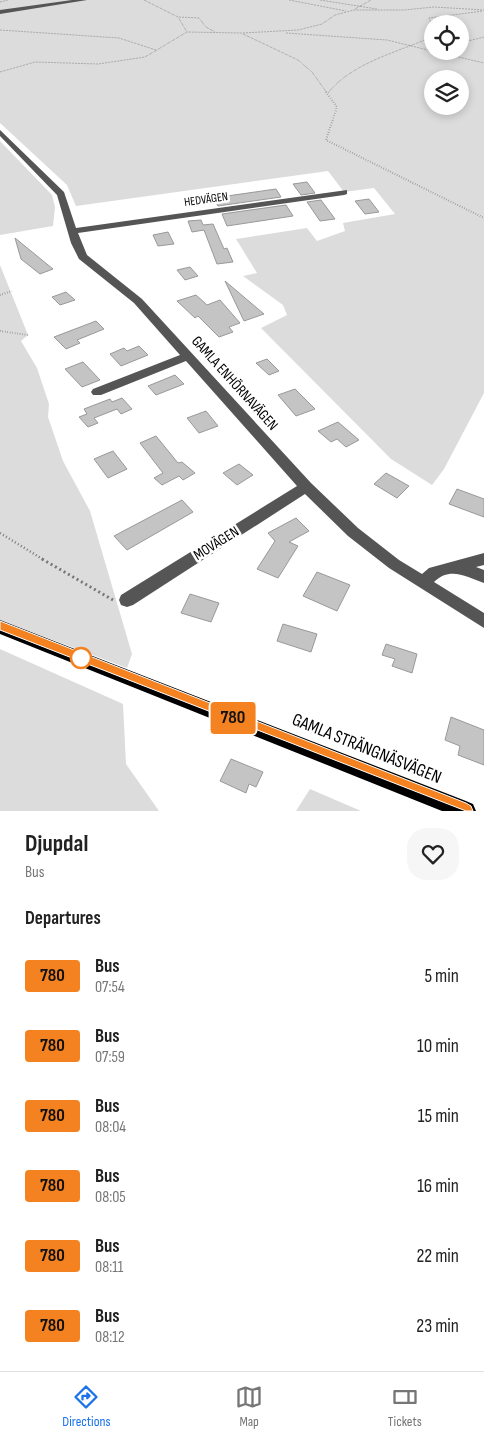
<!DOCTYPE html>
<html lang="en">
<head>
<meta charset="utf-8">
<style>
	body { margin:0; font-family:"Sofia Sans Condensed",sans-serif; background:#f6f6f6; color:#222; height:100vh; display:flex; flex-direction:column; font-size:19px; white-space:nowrap }
	* { box-sizing:border-box; margin:0 }
	p { font-size:16px; color:#767676 }
	.icon { flex:none; width:28px; height:28px; fill:none; stroke:currentColor; stroke-width:2; stroke-linecap:round; stroke-linejoin:round }
	.map { position:relative; height:811px; overflow:hidden }
	.sheet { display:flex; flex-direction:column; background:#fff; flex:1 }
	.sheet>* { flex:none }
	.badge { padding:0 10px; border-radius:4px; font-size:18px; line-height:32px }
	.fabs { position:absolute; left:424px; top:15px; display:grid; gap:10px }
	.fabs a { display:grid; place-items:center; width:45px; height:45px; border-radius:50%; background:#fff; box-shadow:0 2px 8px #0003; font-size:25px }
	.map>.badge { position:absolute; translate:-50% -50%; box-shadow:0 0 0 2px #fff }
	h2 { padding:0 25px; font-size:19px; line-height:45px }
	.round { display:grid; place-items:center; flex:none; width:52px; height:52px; border-radius:20px; background:#f6f6f6 }
	.head { display:flex; align-items:center; justify-content:space-between; height:85px; padding:0 25px }
	h1 { font-size:24px; font-weight:700; line-height:38px }
	ul { padding:0; list-style:none }
	li { display:flex; align-items:center; gap:15px; height:70px; padding:0 25px }
	li div { flex:1 }
	li b { display:block; font-size:19px }
	li em { font-style:normal }
	li .badge { min-width:55px; font-weight:700; text-align:center }
	.tab-bar { display:flex; justify-content:space-around; align-items:center; height:70px; border-top:1px solid #e0e0e0; background:#fff; font-size:14px; color:#767676 }
	.tab-bar a { display:grid; justify-items:center; gap:2px }
	.tab-bar .selected { color:#1a73e8 }
	.map>svg:first-child { display:block }
	.green { fill:#dcdcdc; fill-rule:evenodd }
	.building { fill:#c4c4c4; stroke:#999 }
	.lines { fill:none; stroke-linecap:round; stroke-linejoin:round }
	.path-far3 { stroke:#777; stroke-width:1; stroke-dasharray:0.5 1; stroke-linecap:butt }
	.path-far2 { stroke:#777; stroke-width:2; stroke-dasharray:0.5 2; stroke-linecap:butt }
	.path-far1 { stroke:#777; stroke-width:2.5; stroke-dasharray:1 2.5; stroke-linecap:butt }
	.path { stroke:#777; stroke-width:3; stroke-dasharray:2 3; stroke-linecap:butt }
	.minor { fill:#555; fill-rule:evenodd }
	.major { fill:#000; fill-rule:evenodd }
	.line { fill:#f58220; stroke:#fff }
	.stop-dot { fill:#fff; stroke:#f58220; stroke-width:2.5 }
	.labels { text-anchor:middle; stroke-width:5; stroke-linejoin:round; paint-order:stroke }
	.far-street-label { font-size:12px; fill:#000; stroke:#fff }
	.street-label { font-size:15px; fill:#000; stroke:#fff }
	.near-street-label { font-size:18px; fill:#000; stroke:#fff }
</style>
</head>
<body>
<div class="map">
<svg width="484" height="811" viewBox="0 0 484 811">
	<rect width="100%" height="100%" fill="#fff"/>
	<g class="green">
		<path d="M0,0h484v393l-40,76 -12,16 -41,-26 -130,-131 26,-13 -4,-10 -40,-29 14,-3 -21,-34 71,-11 10,13 28,-10 -2,-8 52,-9 -21,-26 -30,4 -16,-21 -252,35 -9,-21 -67,-62zM432,24h28v27h-28zM432,79h28v27h-28z"/>
		<path d="M0,141l52,54 3,12 -2,19 -53,9z"/>
		<path d="M0,265l28,70 -7,6 16,27 12,36 -1,13 15,44 27,50 42,143 -5,14 -127,-48z"/>
		<path d="M0,649l123,55 3,60 33,47h-159z"/>
		<path d="M310,789l51,22h-65z"/>
	</g>
	<g class="building">
		<path d="M307,182l8,11 -14,2 -8,-11z"/>
		<path d="M276,189l5,8 -63,9 -5,-8z"/>
		<path d="M369,199l10,13 -14,2 -10,-13z"/>
		<path d="M321,200l14,19 -15,2 -13,-19z"/>
		<path d="M286,205l7,11 -66,10 -5,-12z"/>
		<path d="M201,220l2,5 10,-1 11,25 3,-1 6,14 -16,2 -13,-34 -12,2 -4,-11z"/>
		<path d="M168,232l6,12 -16,2 -5,-11z"/>
		<path d="M15,238l38,31 -13,5 -19,-15z"/>
		<path d="M190,267l8,9 -13,4 -8,-10z"/>
		<path d="M225,281l39,33 -20,7z"/>
		<path d="M66,292l9,8 -15,5 -8,-8z"/>
		<path d="M196,295l11,10 13,-5 20,23 -11,4 4,5 -14,5 -21,-21 -3,2 -18,-17z"/>
		<path d="M96,321l8,8 -27,11 3,3 -14,6 -12,-12z"/>
		<path d="M139,346l9,9 -27,11 -11,-12 14,-6 3,3z"/>
		<path d="M267,359l12,12 -10,4 -13,-12z"/>
		<path d="M83,362l17,18 -18,7 -17,-18z"/>
		<path d="M175,375l9,9 -28,11 -8,-9z"/>
		<path d="M295,389l20,20 -19,7 -18,-21z"/>
		<path d="M122,398l10,11 -11,5 -4,-5 -23,9 4,5 -10,4 -9,-10 8,-3 -3,-5 26,-10 2,3z"/>
		<path d="M206,411l12,15 -19,7 -12,-15z"/>
		<path d="M338,422l21,18 -13,7 -9,-8 -6,3 -13,-11z"/>
		<path d="M156,436l22,27 4,-1 13,11 -12,7 -4,-4 -17,9 -8,-7 9,-5 -23,-30z"/>
		<path d="M113,451l14,18 -19,9 -14,-19z"/>
		<path d="M239,464l14,11 -16,10 -14,-12z"/>
		<path d="M386,473l23,13 -12,12 -23,-14z"/>
		<path d="M457,489l27,10v18l-35,-13z"/>
		<path d="M182,500l11,12 -66,38 -13,-14z"/>
		<path d="M296,518l13,13 -20,11 9,4 -20,32 -21,-9 18,-28 -7,-8z"/>
		<path d="M317,572l33,13 -13,26 -34,-15z"/>
		<path d="M190,594l29,9 -8,19 -30,-9z"/>
		<path d="M283,624l34,10 -6,18 -34,-11z"/>
		<path d="M386,644l31,10 -5,19 -20,-7 3,-7 -13,-4z"/>
		<path d="M451,717l33,13v35l-26,-10 2,-9 -15,-6z"/>
		<path d="M231,759l32,13 -7,15 -7,-3 -3,9 -26,-12z"/>
	</g>
	<g class="lines">
		<g class="path-far3">
			<path d="M144,0l34,17 9,15"/>
			<path d="M289,0l57,11"/>
			<path d="M320,0l57,9"/>
			<path d="M0,2l8,-2"/>
			<path d="M355,9l16,-9"/>
			<path d="M179,17l20,1 7,9 9,5"/>
			<path d="M432,26l-3,-8 54,-7"/>
			<path d="M0,30l119,8 37,12"/>
			<path d="M243,33l55,-3 24,-6 13,-9 19,-5h50l30,-3 50,3"/>
			<path d="M286,33l101,7 45,11"/>
			<path d="M460,43l24,-6"/>
			<path d="M433,51l51,12"/>
			<path d="M0,72l35,-10 63,2 47,-7 42,-25 54,1 57,27 14,12 15,21"/>
			<path d="M328,93c23,-29 66,-40 99,-54l5,-10"/>
		</g>
		<g class="path-far2">
			<path d="M326,92l11,15 -11,33 158,78"/>
			<path d="M0,295l12,-4"/>
			<path d="M0,331l28,4"/>
		</g>
		<path class="path-far1" d="M0,533l44,27"/>
		<path class="path" d="M42,559l71,41"/>
		<g class="minor">
			<path d="M72,0h15l-87,14v-4z"/>
			<path d="M0,130l64,62 12,36 271,-38v4l-3,1 -266,38 9,22 55,44 169,184 47,45 41,32 23,14 7,-6 55,-15v12l-8,2 8,3v13c-17,-6 -34,-17 -50,-1l50,31v15l-95,-60 -41,-32 -43,-42 -172,111 -6,2 -6,-2 -2,-5 2,-5 176,-109 -111,-125 -85,34h-8l-2,-3 2,-3 87,-34 -46,-52 -55,-44 -8,-16 -14,-48 -57,-59z"/>
		</g>
		<path class="major" d="M0,620l466,181 7,3 3,7h-34l-442,-177z"/>
	</g>
	<path class="line" d="M0,621l466,182 5,3 2,5h-7l-466,-181z"/>
	<circle class="stop-dot" cx="81" cy="658" r="10"/>
	<g class="labels">
		<g class="far-street-label">
			<text transform="translate(206 199) rotate(-8)" y="4">HEDVÄGEN</text>
		</g>
		<g class="street-label">
			<text transform="translate(235 383) rotate(48)" y="5">GAMLA ENHÖRNAVÄGEN</text>
			<text transform="translate(216 543) rotate(-32)" y="5">MOVÄGEN</text>
		</g>
		<g class="near-street-label">
			<text transform="translate(367 748) rotate(22)" y="6">GAMLA STRÄNGNÄSVÄGEN</text>
		</g>
	</g>
</svg>
<div class="fabs">
<a><svg class="icon" aria-label="locate" viewBox="0 0 24 24"><circle cx="12" cy="12" r="6"/><path d="M12 2v4M12 18v4M2 12h4M18 12h4"/></svg></a>
<a><svg class="icon" aria-label="layers" viewBox="0 0 24 24"><path d="M12 4l9 5-9 5-9-5zM3 14l9 5 9-5"/></svg></a>
</div>
<b class="badge" style="left:233px;top:718px;background:#f58220;color:#111">780</b>
</div>
<section class="sheet">
<div class="head"><div><h1>Djupdal</h1><p>Bus</p></div><a class="round"><svg class="icon" aria-label="heart" viewBox="0 0 24 24"><path d="M12 20l-8-8c-3-5 5-10 8-4 3-6 11-1 8 4z"/></svg></a></div>
<h2>Departures</h2>
<ul>
<li><span class="badge" style="background:#f58220;color:#111">780</span><div><b>Bus</b><p>07:54</p></div><em>5 min</em></li>
<li><span class="badge" style="background:#f58220;color:#111">780</span><div><b>Bus</b><p>07:59</p></div><em>10 min</em></li>
<li><span class="badge" style="background:#f58220;color:#111">780</span><div><b>Bus</b><p>08:04</p></div><em>15 min</em></li>
<li><span class="badge" style="background:#f58220;color:#111">780</span><div><b>Bus</b><p>08:05</p></div><em>16 min</em></li>
<li><span class="badge" style="background:#f58220;color:#111">780</span><div><b>Bus</b><p>08:11</p></div><em>22 min</em></li>
<li><span class="badge" style="background:#f58220;color:#111">780</span><div><b>Bus</b><p>08:12</p></div><em>23 min</em></li>
</ul>
</section>
<nav class="tab-bar">
<a class="selected"><svg class="icon" aria-label="directions" viewBox="0 0 24 24"><path d="M12 3l9 9-9 9-9-9zM9 14v-3h6M13 9l2 2-2 2"/></svg>Directions</a>
<a><svg class="icon" aria-label="map" viewBox="0 0 24 24"><path d="M3 6l6-2 6 2 6-2v14l-6 2-6-2-6 2zM9 4v14M15 6v14"/></svg>Map</a>
<a><svg class="icon" aria-label="tickets" viewBox="0 0 24 24"><path d="M3 7h18v10H3zM15 7v10"/></svg>Tickets</a>
</nav>
</body>
</html>
